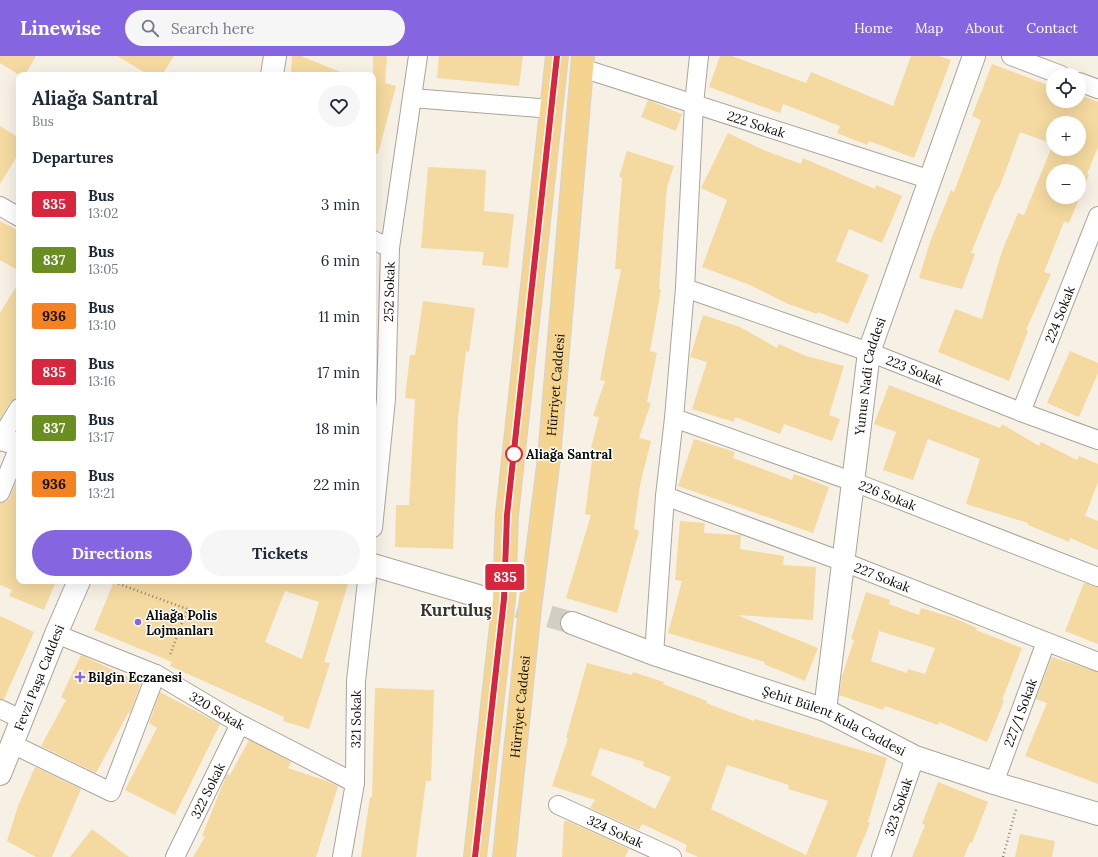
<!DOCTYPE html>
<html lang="en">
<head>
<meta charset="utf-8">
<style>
	body { margin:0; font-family:Lora,serif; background:#f6f6f7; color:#1f2937; height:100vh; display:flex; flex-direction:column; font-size:15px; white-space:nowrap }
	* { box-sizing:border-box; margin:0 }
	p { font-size:13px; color:#747a83 }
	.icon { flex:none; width:22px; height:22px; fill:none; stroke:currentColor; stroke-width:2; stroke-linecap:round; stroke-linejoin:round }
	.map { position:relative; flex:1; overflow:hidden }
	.side { position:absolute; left:16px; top:16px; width:360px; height:512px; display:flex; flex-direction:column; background:#fff; border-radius:8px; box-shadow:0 4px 16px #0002 }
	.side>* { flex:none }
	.badge { padding:0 8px; border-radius:3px; font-size:14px; line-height:26px }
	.tools { position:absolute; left:1046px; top:12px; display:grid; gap:8px }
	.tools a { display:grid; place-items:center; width:40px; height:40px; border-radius:50%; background:#fff; box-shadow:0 4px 16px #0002; font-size:20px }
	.map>.badge { position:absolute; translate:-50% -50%; box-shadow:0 0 0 2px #fff }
	h2 { padding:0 16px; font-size:15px; line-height:36px }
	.round { display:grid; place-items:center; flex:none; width:42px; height:42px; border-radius:21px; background:#f6f6f7 }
	.head { display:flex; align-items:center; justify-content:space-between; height:68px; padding:0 16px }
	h1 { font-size:19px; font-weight:700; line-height:30px }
	.button { display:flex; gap:8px; margin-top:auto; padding:8px 16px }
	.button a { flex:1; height:46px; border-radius:24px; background:#8565e0; color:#fff; font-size:16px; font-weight:700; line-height:46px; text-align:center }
	.button a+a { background:#f6f6f7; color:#1f2937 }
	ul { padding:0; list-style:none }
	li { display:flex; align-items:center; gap:12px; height:56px; padding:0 16px }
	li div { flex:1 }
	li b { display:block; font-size:15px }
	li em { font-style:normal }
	li .badge { min-width:44px; font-weight:700; text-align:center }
	header { display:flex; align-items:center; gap:24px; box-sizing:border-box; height:56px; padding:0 20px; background:#8565e0; color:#fff }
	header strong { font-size:19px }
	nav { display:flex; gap:22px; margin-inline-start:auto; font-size:14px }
	.search { width:280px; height:36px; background:#f6f6f7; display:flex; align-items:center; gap:10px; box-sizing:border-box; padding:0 14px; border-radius:22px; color:#747a83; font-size:15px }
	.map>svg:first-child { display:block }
	.building { fill:#f4d9a0; fill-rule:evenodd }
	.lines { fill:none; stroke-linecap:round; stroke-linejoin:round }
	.tertiary-tunnel { stroke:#d4cfc4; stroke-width:22; stroke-dasharray:22 11; stroke-linecap:butt }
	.minor-casing { stroke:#aaa599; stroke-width:20 }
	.tertiary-casing { stroke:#aaa599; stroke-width:24 }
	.trunk-casing { stroke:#d4d3d3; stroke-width:24 }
	.path { stroke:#86827a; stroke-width:2.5; stroke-dasharray:1 3; stroke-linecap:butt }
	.minor { stroke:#fff; stroke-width:18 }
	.tertiary { stroke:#fff; stroke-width:22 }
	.trunk { stroke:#f4d48e; stroke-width:22 }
	.line-casing { stroke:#fff; stroke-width:9 }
	.line { stroke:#d7263d; stroke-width:6 }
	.stop-dot { fill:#fff; stroke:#d7263d; stroke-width:2 }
	.poi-dot { fill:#8565e0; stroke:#fff; stroke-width:1.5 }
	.labels { text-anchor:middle; stroke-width:3; stroke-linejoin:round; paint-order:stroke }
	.street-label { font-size:13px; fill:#0e0c08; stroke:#fff }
	.stop-label { font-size:13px; font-weight:bold; fill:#0e0c08; stroke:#fff; text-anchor:start }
	.poi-label { font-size:13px; font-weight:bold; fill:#0e0c08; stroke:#fff; text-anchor:start }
	.district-label { font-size:17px; font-weight:bold; fill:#3a352b; stroke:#fff }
</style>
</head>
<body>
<header>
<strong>Linewise</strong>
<div class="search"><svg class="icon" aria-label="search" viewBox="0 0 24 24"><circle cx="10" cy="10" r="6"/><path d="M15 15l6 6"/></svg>Search here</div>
<nav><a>Home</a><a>Map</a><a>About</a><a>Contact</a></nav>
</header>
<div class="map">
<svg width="1098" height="801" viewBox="0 0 1098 801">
	<rect width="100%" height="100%" fill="#f7f1e5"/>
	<g class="building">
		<path d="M0,0h36l-11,19h-6l-19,-12z"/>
		<path d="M117,0h57l-12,19h-13z"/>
		<path d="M292,0h9l47,19h-57z"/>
		<path d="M373,0h14l-2,27 11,3 -18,68 -5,-1z"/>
		<path d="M439,0h84l-4,30 -82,-8z"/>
		<path d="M720,0h12l74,27 5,-11 82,34 18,-50h28l12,4 -37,98 -45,-17 -2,4 -30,-12 3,-7 -57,-22 -3,9 -71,-26z"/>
		<path d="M992,8l61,23v14h28l2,-5 15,6v45l-11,27 2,1 -20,48 -5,-1 -20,50 7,2 -25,56 2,1 -19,50 -71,-29 17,-43 27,10 20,-68 16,-38 6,2 29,-71 -33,-12 -20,54 -5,8 -24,59 4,1 -13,35 -43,-11 11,-36 21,-52 3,2 27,-72 -9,-4zM1053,67h26v26h-26zM1053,115h26v26h-26z"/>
		<path d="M648,44l34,14 -6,17 -35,-14z"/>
		<path d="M0,70l19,12v15l-19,31z"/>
		<path d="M728,77l33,16 40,15 2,-6 72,31 1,-4 26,11 -20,47 -33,-14 -13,32 33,14 -21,49 -30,-12 -1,2 -29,-10 -38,-19 -48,-18 25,-67 -26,-12z"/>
		<path d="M627,95l47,15 -7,21 -8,102h2l-11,62 7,2 -10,49 4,1 -12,35 12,3 -11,44 -6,44 5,2 -22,82 -51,-15 25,-83 -6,-1 7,-53 -4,-1 11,-43 -6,-1 12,-35 -5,-1 21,-111h-6l7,-91 -3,-1z"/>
		<path d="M428,111l58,3 -2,41 30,3 -6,54 -26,-3 2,-13 -63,-4z"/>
		<path d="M0,165l19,10v40l-19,-11z"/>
		<path d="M19,226v116l-9,4 -10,17v-106z"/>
		<path d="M423,245l52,7 -6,44 -3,-1 -8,67 -5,131 -58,-2 1,-42h13l6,-106 -10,-1 5,-43h5z"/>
		<path d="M703,259l37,12 37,21 2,-4 27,12 38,10 -15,49 11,4 -8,22 -48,-17 -4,10 -45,-17 -1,5 -42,-13 15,-47 -17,-5z"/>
		<path d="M1070,295l28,12v10l-19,44 -32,-14z"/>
		<path d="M889,329l111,43 2,-4 37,22 2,-4 36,18 2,-4 19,8v18l-13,34 13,5v29l-28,-12 -1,4 -41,-17v-2l-62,-19 14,-45 -52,-20 -15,41 -30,-10 13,-38 -22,-8z"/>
		<path d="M694,383l41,13 -2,6 59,22 2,-6 35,13 -16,46 -135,-47z"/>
		<path d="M19,418v107h37l-12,29 -35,-14 3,-6 -12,-5v-82l6,-1 4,-5z"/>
		<path d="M680,465l25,2 -1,10 37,2 -1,14 44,7 -1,9 33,2 -3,53 -76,-5 81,33 -13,33 -41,-17 1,-2 -97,-29 14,-52 -7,-1z"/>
		<path d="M114,525h235l-25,81 6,1 -21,66 -26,-8 1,-4 -114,-51 2,-4 -78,-32zM285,535l34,11 -17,57 -37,-17z"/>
		<path d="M1084,527l14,4v57l-33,-13z"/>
		<path d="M866,536l24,8 -1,4 30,11 2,-7 33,10 23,10 -1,2 46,18 -20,52 2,1 -17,41 -48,-20 -1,3 -53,-19 -2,4 -44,-15 3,-19 12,-36 -3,-1zM879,575l56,17 -10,26 -17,-5 -1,4 -36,-12z"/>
		<path d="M0,560l34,16 -30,67h-4z"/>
		<path d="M81,599l60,28 -11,30h-2l-32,60 -55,-27 25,-46 -5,-3z"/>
		<path d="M1052,601l46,15v112l-73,-28 22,-53 -11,-4z"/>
		<path d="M587,607l45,12 1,-3 31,10 -1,2 44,17 -1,2 48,18 1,-2 132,39 -19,64 2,1 -14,34h-158l-13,-6 2,-6 -45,-21 -3,6 -49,-22 5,-8 -43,-14 16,-48h-2zM600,692l44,14 -1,4 28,11 -16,32 -64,-34zM727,709l62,20 -1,4 40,12 -22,54 -95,-46z"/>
		<path d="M375,632l59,2 -3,91h-5l-10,76h-55l9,-60h2z"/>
		<path d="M160,636l60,32 -45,91 -50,-25 32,-62 -8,-5z"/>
		<path d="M249,684l42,22 -3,6 39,13 11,5 -22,71h-123l12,-20 -3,-1 24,-60 1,-2 3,1z"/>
		<path d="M35,711l46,22 -29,68h-16l-29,-16 11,-35z"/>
		<path d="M938,726l50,20 -16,41 -2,-1 -6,15h-52l13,-32 -3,-1z"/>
		<path d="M564,765h4l61,28 -4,8h-63z"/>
		<path d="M92,773l37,28h-59z"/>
		<path d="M1020,778l35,7 -3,16h-37z"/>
	</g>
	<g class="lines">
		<path class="tertiary-tunnel" d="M486,542l86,25"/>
		<defs>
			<g id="minor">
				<path d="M1011,0l50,19"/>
				<path id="s1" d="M582,12l349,112"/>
				<path d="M1079,26l19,7"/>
				<path d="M412,42l140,11"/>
				<path d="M0,150l19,11"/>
				<path d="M373,184l17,8"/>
				<path id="s2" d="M685,232l184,64 152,60 77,28"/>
				<path id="s3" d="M1021,356l77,-196"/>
				<path id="s4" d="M674,362l180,64 244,95"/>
				<path d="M0,383l19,-31"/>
				<path d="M0,437l19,-46"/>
				<path id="s5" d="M665,440l179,66 254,100"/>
				<path id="s6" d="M373,472l13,-129 4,-151 28,-192"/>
				<path id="s7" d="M56,578l100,40 84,50 115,59"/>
				<path d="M654,598l11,-158 9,-78 11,-130 9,-184 5,-48"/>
				<path d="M0,653l23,11"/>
				<path d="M12,688l99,48 45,-118"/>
				<path id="s8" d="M994,727l52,-141"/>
				<path id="s9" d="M558,749l114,52"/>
				<path id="s10" d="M175,801l65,-133"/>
				<path id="s11" d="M342,801l13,-74 1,-102 11,-100"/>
				<path id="s12" d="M881,801l34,-100"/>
			</g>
			<g id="tertiary">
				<path d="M272,19l3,-19"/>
				<path d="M0,383l19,5"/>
				<path d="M373,509l112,33"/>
				<path id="s13" d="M572,567l82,31 171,56 90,47 79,26 104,31"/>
				<path id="s14" d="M825,654l44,-358 105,-296"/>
				<path id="s15" d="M0,718l56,-140 23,-53"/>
			</g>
			<g id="trunk">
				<path d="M475,801l29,-258 3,-84 50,-459"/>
				<path id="s16" d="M504,801l26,-249 19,-150 34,-402"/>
			</g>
		</defs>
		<use href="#minor" class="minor-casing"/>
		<use href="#tertiary" class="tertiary-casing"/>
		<use href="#trunk" class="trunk-casing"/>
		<g class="path">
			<path d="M111,525l76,28 -17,46"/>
			<path d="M1003,801l13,-48"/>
		</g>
		<use href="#minor" class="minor"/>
		<use href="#tertiary" class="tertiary"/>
		<use href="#trunk" class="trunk"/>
	</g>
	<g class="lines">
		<defs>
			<path id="line" d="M475,801l29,-258 3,-84 50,-459"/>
		</defs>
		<use href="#line" class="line-casing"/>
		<use href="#line" class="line"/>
	</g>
	<circle class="stop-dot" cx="514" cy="398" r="8"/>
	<g class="poi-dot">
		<circle cx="138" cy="566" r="4"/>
		<path d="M78 615h4v4h4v4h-4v4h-4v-4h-4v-4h4z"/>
	</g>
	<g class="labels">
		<g class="street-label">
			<text dy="5" stroke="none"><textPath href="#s1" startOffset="183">222 Sokak</textPath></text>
			<text dy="5" stroke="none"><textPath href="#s6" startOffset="237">252 Sokak</textPath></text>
			<text dy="5" stroke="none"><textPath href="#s3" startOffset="105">224 Sokak</textPath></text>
			<text dy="5" stroke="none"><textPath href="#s2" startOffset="244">223 Sokak</textPath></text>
			<text dy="5" stroke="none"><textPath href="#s14" startOffset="337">Yunus Nadi Caddesi</textPath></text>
			<text dy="5" stroke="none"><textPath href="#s16" startOffset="475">Hürriyet Caddesi</textPath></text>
			<text dy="5" stroke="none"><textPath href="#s4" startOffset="227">226 Sokak</textPath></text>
			<text dy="5" stroke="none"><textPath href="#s5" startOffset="232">227 Sokak</textPath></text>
			<text dy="5" stroke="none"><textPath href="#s15" startOffset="104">Fevzi Paşa Caddesi</textPath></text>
			<text dy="5" stroke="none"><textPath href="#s16" startOffset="151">Hürriyet Caddesi</textPath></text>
			<text dy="5" stroke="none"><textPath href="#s7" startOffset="179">320 Sokak</textPath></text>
			<text dy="5" stroke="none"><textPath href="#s8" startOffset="75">227/1 Sokak</textPath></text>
			<text dy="5" stroke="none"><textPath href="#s11" startOffset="139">321 Sokak</textPath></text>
			<text dy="5" stroke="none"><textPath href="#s13" startOffset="280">Şehit Bülent Kula Caddesi</textPath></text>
			<text dy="5" stroke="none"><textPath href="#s10" startOffset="74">322 Sokak</textPath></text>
			<text dy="5" stroke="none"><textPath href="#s12" startOffset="53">323 Sokak</textPath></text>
			<text dy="5" stroke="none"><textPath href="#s9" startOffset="63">324 Sokak</textPath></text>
		</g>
		<g class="stop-label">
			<text x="526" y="403">Aliağa Santral</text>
		</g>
		<g class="poi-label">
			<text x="146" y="564">Aliağa Polis<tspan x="146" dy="15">Lojmanları</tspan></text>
			<text x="88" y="626">Bilgin Eczanesi</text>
		</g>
		<g class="district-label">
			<text x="456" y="560">Kurtuluş</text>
		</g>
	</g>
</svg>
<div class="tools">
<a><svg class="icon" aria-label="locate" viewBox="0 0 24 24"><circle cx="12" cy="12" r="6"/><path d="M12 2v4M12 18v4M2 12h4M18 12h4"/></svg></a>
<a>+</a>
<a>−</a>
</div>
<b class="badge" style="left:505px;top:521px;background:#d7263d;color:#fff">835</b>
<section class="side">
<div class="head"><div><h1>Aliağa Santral</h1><p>Bus</p></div><a class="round"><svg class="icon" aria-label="heart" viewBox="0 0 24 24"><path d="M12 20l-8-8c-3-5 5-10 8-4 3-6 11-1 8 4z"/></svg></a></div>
<h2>Departures</h2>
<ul>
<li><span class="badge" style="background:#d7263d;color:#fff">835</span><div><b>Bus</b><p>13:02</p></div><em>3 min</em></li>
<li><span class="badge" style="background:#6b8e23;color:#fff">837</span><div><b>Bus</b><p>13:05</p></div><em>6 min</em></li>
<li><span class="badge" style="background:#f58220;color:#111">936</span><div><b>Bus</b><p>13:10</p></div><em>11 min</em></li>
<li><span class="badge" style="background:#d7263d;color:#fff">835</span><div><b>Bus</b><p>13:16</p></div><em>17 min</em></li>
<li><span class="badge" style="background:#6b8e23;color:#fff">837</span><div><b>Bus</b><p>13:17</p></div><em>18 min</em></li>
<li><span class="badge" style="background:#f58220;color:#111">936</span><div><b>Bus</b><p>13:21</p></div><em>22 min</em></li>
</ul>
<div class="button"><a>Directions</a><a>Tickets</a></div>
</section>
</div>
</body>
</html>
